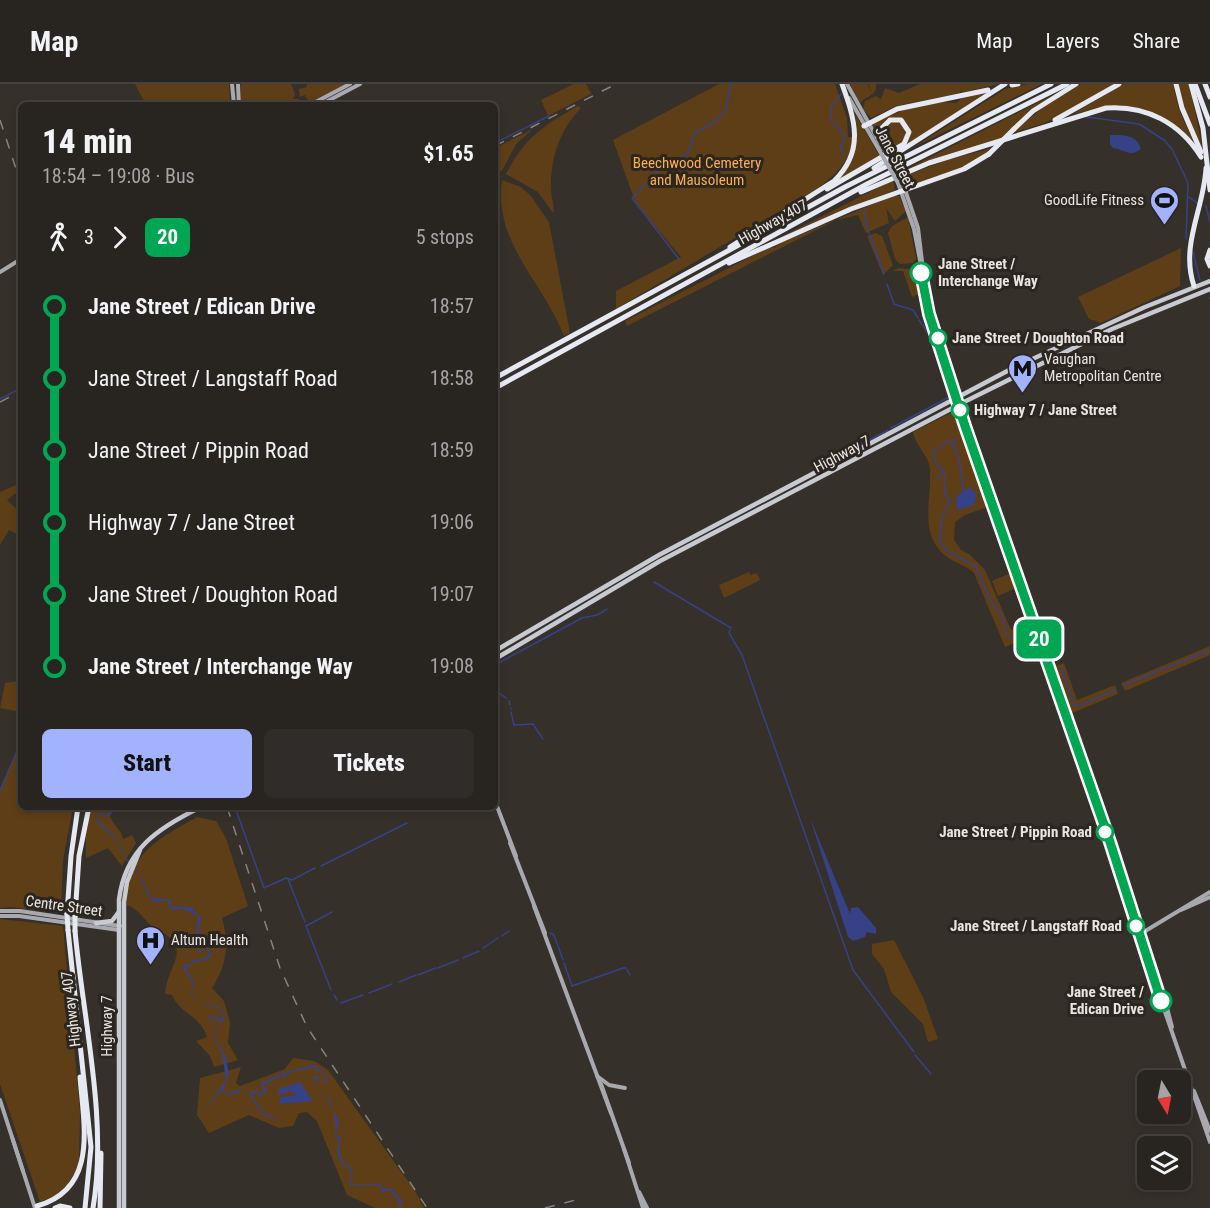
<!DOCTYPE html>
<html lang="en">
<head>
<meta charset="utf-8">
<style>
	body { margin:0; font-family:"Roboto Condensed",sans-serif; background:#302c29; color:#f1f3f6; height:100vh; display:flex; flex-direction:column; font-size:22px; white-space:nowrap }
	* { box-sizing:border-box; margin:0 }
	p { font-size:20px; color:#a5a4a5 }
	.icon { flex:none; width:33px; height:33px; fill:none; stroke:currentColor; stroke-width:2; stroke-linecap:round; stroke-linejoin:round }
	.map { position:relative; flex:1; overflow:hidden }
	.details { position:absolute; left:18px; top:18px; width:480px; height:708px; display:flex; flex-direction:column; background:#282420; border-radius:9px; box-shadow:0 3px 9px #0003,0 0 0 2px #44413e }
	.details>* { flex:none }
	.badge { padding:0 12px; border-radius:9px; font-size:21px; line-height:39px }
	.needle { width:39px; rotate:170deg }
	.fabs { position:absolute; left:1137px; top:986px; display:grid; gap:12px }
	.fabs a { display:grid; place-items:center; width:54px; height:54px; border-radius:9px; background:#282420; box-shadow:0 3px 9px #0003,0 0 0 2px #44413e; font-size:30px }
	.map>.badge { position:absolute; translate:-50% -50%; box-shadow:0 0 0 3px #fff }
	.legs { display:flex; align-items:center; gap:9px; height:66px; padding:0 24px; font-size:20px }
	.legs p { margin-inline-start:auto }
	.head { display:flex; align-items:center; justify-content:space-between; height:102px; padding:0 24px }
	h1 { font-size:33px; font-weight:800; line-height:45px }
	.primary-button { display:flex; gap:12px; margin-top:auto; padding:12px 24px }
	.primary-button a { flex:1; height:69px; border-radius:9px; background:#a2b2fd; color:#111; font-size:24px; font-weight:800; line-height:69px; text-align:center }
	.primary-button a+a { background:#302c29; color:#f1f3f6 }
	ul { padding:0 24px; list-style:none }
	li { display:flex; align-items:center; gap:21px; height:72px; font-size:22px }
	li i { display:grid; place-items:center; width:9px; height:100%; margin:0 8px; background:currentColor }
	li i::after { content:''; width:15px; height:15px; margin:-8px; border:4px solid; border-radius:50%; background:#282420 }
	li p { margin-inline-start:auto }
	li:first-child i { background:linear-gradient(#0000 50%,currentColor 0) }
	li:last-child i { background:linear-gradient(currentColor 50%,#0000 0) }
	header { display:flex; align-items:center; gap:36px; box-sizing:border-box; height:84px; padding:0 30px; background:#282420; border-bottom:2px solid #44413e }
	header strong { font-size:28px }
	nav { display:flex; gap:33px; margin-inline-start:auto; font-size:21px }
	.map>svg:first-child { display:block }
	.green { fill:#5e3e16 }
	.water { fill:#374186 }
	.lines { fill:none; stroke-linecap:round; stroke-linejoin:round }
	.stream { stroke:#374186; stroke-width:1.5 }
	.secondary { stroke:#a7a9af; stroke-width:4 }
	.primary { stroke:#c8cad2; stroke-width:4.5 }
	.motorway { stroke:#e6e9f2; stroke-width:5 }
	.rail { stroke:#87837e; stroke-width:1.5; stroke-dasharray:10 10; stroke-linecap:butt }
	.secondary-bridge { stroke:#a7a9af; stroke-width:4 }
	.motorway-bridge { stroke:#e6e9f2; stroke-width:5 }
	.line-1-casing { stroke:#fff; stroke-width:14 }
	.line-1 { stroke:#00a651; stroke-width:9 }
	.stop-1-dot { fill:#fff; stroke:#00a651; stroke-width:3 }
	.labels { text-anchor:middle; stroke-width:6; stroke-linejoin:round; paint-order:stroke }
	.street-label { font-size:15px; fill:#e8e5e1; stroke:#2b2620 }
	.park-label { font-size:15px; fill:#fdae4b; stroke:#2b2620 }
	.poi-label { font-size:15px; fill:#e8e5e1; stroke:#2b2620; text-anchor:start }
	.stop-label { font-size:15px; font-weight:bold; fill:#e8e5e1; stroke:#2b2620; text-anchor:start }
</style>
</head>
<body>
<header>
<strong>Map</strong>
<nav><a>Map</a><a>Layers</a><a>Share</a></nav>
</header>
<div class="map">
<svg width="1210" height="1124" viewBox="0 0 1210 1124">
	<rect width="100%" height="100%" fill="#35302a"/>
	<g class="green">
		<path d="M135,0h94l1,18 -10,3h-74z"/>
		<path d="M241,0h50l4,10 -2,5h6l3,6h-61z"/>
		<path d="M307,0h40l-42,21 4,-2 -4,-8 -5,2 -1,-8 8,-2z"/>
		<path d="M574,0h12l5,10 -43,22 -7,-16z"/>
		<path d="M719,0h116l12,34 1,19h6c-5,26 -18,38 -39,53l-199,119v-18l65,-34 -45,-53 -23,-64z"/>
		<path d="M850,0h17l6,10 -5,-10h8c2,13 -11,11 -16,20z"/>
		<path d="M920,0h80l-37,8 -2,-2 -1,3 -64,13 -25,12 -8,-9 2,-8 11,-5 5,3 4,-11 14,5z"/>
		<path d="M1028,0h14l-128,63 91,-58z"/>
		<path d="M1081,0h34l-70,39 -33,10 35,-29z"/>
		<path d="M1124,0h49l6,26 14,31c-32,-25 -53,-42 -98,-33 -7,2 -15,5 -22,6z"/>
		<path d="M1178,0h11l14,66 -19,-41z"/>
		<path d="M989,8l-82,52 3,-13 -9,-13 -15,2 -6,8 -1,8 -7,-12c24,-12 57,-25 84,-21l6,-5z"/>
		<path d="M1051,12l-48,42 -98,32z"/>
		<path d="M578,22l3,2c-22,23 -31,51 -30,83 1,8 4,18 2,22l-15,-21 -32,-18c18,-36 38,-49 72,-68z"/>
		<path d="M855,30l25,43 -44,25c19,-21 24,-40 19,-68z"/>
		<path d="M897,37l7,4c5,15 -4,19 -15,28l-6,-23 4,-6z"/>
		<path d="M533,45l-17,15 -14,27h-7v-23z"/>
		<path d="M993,64l-20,15 -59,21 -8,1 -4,-8 48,-18z"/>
		<path d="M502,96l19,7 10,9 18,26 21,111 -6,3c-21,-55 -71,-93 -62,-156z"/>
		<path d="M893,96l2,10 -116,48z"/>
		<path d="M892,112h7l7,15 -11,10 -9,-13 3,15 -23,10 -8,-18 -22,5 -209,106 -2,-5 145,-74 3,1 10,-6z"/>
		<path d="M908,133l8,42 -3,4 -13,1 -5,-5 -7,-26 4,-7z"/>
		<path d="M876,149l6,3 11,29 -10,10 -16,-39z"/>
		<path d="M1181,164l-1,38 -79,37 -12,-4 -11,-22z"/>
		<path d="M898,184l20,2 3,23 -9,4 -9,-26h-10z"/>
		<path d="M955,327l32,96 -22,8 -10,7 -1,18 7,10 8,4 16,16 26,60 19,-8 3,12 -28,13 -31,-74c-9,-8 -19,-10 -28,-17 -28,-22 -14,-57 -16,-87 -1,-13 -15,-24 -17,-37z"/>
		<path d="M16,392l5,1v12l-14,11 14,13v23l-12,-6 -9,15v-53l16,-7z"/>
		<path d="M749,488l2,3 6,-2 3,7 -36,18 -5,-13z"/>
		<path d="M1013,488l5,15 -20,9 -6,-15z"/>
		<path d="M1050,539l11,32 -10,4 -10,-33z"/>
		<path d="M1210,562v9l-85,36 -4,-8z"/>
		<path d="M1064,579l13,37 38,-15 3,9 -48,20 -15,-48z"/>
		<path d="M21,597v31l-21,-4 5,-25z"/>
		<path d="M21,657v66h52l-10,53 -2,53 -50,-6 -11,1v-120z"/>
		<path d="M91,723h23l-4,10c4,9 11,12 13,22l9,-4 4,8 -14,23 -14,-18 -22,10v-23z"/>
		<path d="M197,733l19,4 10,17 22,68 -26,12c8,27 4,49 -10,70l12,13 6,21 -2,21 10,17 -24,7 -4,-11 -14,-15 11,-4c-6,-21 -27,-23 -35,-42l-7,-1c2,-31 31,-45 -10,-66 -10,-5 -13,-17 -28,-23 -3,-50 33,-67 70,-88z"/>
		<path d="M0,835l63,7 17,187 -1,46 -2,10 -14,23 -23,10 -40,-118z"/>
		<path d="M894,856l29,57 15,42 -10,3 -5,-18 -32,-32 -7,-23 -12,-15v-10z"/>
		<path d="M293,974l21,3 14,9 87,121 9,17h-49l-28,-13 -30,-74 -10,-9 -8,1 -6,13 -14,2 -30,-13 -40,18 -12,-18 3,-37 41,-11 -5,16 4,3 45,-17z"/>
	</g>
	<g class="water">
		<path d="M1110,51c13,0 27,-1 31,14 -11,9 -17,0 -28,-1l-3,-4z"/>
		<path d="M971,404l6,7 -3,10 -17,5 -1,-12 7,-8z"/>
		<path d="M111,723l2,2 -2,6 -7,2 -5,-3 -2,5 17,17 13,23 13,15 11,24 17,1 3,3 -1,6h21l10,9 -4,31 4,2 8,-1 3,6 -8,6 -12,1 -1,4 -6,1 9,16 -2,12 12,9 14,2c3,6 10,10 3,17l-8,-8 -2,2 1,6 7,4 -5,10 12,20 3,18 -6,15 4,5 10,-5 12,6 4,-6 5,1 2,4 3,-2 -2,-10 22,-10 30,-8 4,1 1,4 5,1 5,7 -1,4 -2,1 -4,-4h-8l18,22 1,9 7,10 -3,15 5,3c-4,13 -1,24 11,31l-1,15h30l2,6 8,-2 11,13 -3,7 -1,-8 -7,-9 -9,1 -3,-7h-30l2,-14c-11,-8 -17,-16 -12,-31l-4,-4c2,-21 -5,-41 -23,-56l3,-5 9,6 3,-2 -4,-6 -7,-2 -1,-4 -30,7v8l-2,-7 -20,10 4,6 -7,6 -4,-5 -6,5 -9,-5 -14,4 -6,-6 -22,27 27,-37 -4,-27 -9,-16 5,-10 -7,-4 -2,-7 5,-2 7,6 2,-5 -6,-8 -12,-2 -14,-10 2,-11 -11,-18 23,-7 5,-7 -5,-2 -6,2 -4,-5 3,-31 -15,-7h-13l-3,-9 -11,2 -7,-4 -10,-24 -12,-13 -13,-23 -18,-17 3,-9 7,4 5,-2z"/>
		<path d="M810,734l40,96 1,-6 7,-1 18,21v6l-9,-2 -2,5 -12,4 -5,-4z"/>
		<path d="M300,998l13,19 -34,3 2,-7 15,-2 -4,-4 -14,4 1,-6z"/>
	</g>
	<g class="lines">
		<g class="stream">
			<path d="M841,10l-9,12 -2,13 14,16 -1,9 -3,1 4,11"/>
			<path d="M1087,33l52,7 25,16 8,9 16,34 -2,56"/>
			<path d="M495,59l54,-27"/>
			<path d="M1189,113l8,6"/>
			<path d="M1206,122l4,16"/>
			<path d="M864,127l5,22"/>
			<path d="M870,151l14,39"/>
			<path d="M1193,168l7,28"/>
			<path d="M679,175l-47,-61 26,-27 30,-18 7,-20 21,-12 10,-11 5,-26"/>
			<path d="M887,200l7,20 19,6 5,8"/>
			<path d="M1209,214h1"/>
			<path d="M919,236l9,13"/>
			<path d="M931,257l4,12"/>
			<path d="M937,275l9,26"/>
			<path d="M0,315l21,-11"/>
			<path d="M954,328l6,19"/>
			<path d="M891,344l58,-31 -1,-7"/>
			<path d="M956,354l-1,6 -7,-3 -15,12 3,10 8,9 1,22 5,7 -9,18 -1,22 8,10 28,16 13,31 12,16 6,22 5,1 18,-8"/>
			<path d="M953,361l6,14 4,31"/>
			<path d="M842,371l46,-25"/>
			<path d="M936,394l6,-5"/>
			<path d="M654,498l77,46"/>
			<path d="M730,546l-1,3 13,22 111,315 61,82"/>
			<path d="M1046,546l11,26"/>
			<path d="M495,581l87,-47 15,-3 10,-6"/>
			<path d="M1061,583l13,38 4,1 38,-16"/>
			<path d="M1124,601l86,-35"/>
			<path d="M495,606l11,8"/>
			<path d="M509,617l1,4"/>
			<path d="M511,624v1"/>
			<path d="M511,628l3,13 19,-1 10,15"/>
			<path d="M0,707l21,-49"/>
			<path d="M235,723l29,81 22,-10 6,2 23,-12"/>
			<path d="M210,725l12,-2"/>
			<path d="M106,732l4,-2 2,-7"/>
			<path d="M321,782l86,-43"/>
			<path d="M288,795l17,43"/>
			<path d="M171,823l22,1"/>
			<path d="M550,849l4,2 9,25"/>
			<path d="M502,852l7,-5"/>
			<path d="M483,864l15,-10"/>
			<path d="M463,874l16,-7"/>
			<path d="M192,877l13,-2"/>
			<path d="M564,879l8,23 51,-18h3l4,7"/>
			<path d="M438,884l20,-8"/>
			<path d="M418,891l18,-7"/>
			<path d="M399,898l17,-7"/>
			<path d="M331,906l-25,-64 26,-14"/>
			<path d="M369,909l23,-9"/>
			<path d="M334,911l3,5"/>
			<path d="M341,919l22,-8"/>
			<path d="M915,971l16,19"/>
			<path d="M251,1012l13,19 11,2"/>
		</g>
		<g class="secondary">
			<path d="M232,0l2,21"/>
			<path d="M238,0l1,21"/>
			<path d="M847,0l36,65"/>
			<path d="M849,14l33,57"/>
			<path d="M310,21l40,-21"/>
			<path d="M320,21l40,-21"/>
			<path d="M902,97l16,47 11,92 12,30"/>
			<path d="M898,99l16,46 10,52"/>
			<path d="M0,188l21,-13"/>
			<path d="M930,232l37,112"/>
			<path d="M953,300l8,17 8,37 34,99 50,141"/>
			<path d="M970,351l35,104"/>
			<path d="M1043,564l6,11 34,108"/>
			<path d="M1074,656l42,123"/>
			<path d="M495,717l21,55"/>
			<path d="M1105,748l36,98 4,17"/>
			<path d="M510,759l35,90"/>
			<path d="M534,822l77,207"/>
			<path d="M1181,826l29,-13"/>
			<path d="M0,827h20l100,15"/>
			<path d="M0,832h19l100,14"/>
			<path d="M1135,834l1,10 74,214"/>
			<path d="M1142,849l68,-41"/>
			<path d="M1161,911l4,5 7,27"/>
			<path d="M597,992l12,9 16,3"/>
			<path d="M601,1000l28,79"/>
			<path d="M1194,1007l16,40"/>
			<path d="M0,1016l23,71"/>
			<path d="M12,1053l23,71"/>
			<path d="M624,1065l19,59"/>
			<path d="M639,1108l8,16"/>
		</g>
		<g class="primary">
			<path d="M495,567l164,-96 354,-187 132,-61 65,-26"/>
			<path d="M495,575l165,-98 306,-160 146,-72 98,-40"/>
			<path d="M96,839l16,-2 6,-8"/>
			<path d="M119,1124v-308c6,-51 39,-72 82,-93"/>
			<path d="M124,1124v-306l3,-20 13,-32"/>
		</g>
		<g class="motorway">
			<path d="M1176,0l6,24 19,44"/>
			<path d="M1191,0l12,44 7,62"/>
			<path d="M1195,0l15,40"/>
			<path d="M1205,0l5,13"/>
			<path d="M1012,1l6,-1"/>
			<path d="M1055,36l64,-36"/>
			<path d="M864,42l33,-17 91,-19"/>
			<path d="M1014,45l19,-18 43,-27"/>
			<path d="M874,84l131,-84"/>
			<path d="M827,105l77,-45 5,-12 -8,-12h-11l-8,8 -1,10 5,14"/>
			<path d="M861,108l68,-29 177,-55c40,-3 74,15 95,49"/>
			<path d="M730,163l104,-66c31,-30 21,-61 8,-97"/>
			<path d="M1210,166l-3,9 3,7"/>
			<path d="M729,179l122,-54 113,-40 25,-15"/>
			<path d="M1194,202c-14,-41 10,-77 12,-118"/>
			<path d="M495,294l350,-191 206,-103"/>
			<path d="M495,304l372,-204 200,-100"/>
			<path d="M67,830l4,-58 7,-49"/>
			<path d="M75,832l4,-60 10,-49"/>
			<path d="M68,846l23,217 -6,61"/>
			<path d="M75,847c8,88 33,189 18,277"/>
			<path d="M37,1122c61,-17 47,-79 43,-129"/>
			<path d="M55,1124l5,-2 10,2"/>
			<path d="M100,1124l1,-55"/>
		</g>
		<g class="rail">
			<path d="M0,36l21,64"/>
			<path d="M495,62l121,-62"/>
			<path d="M0,318l21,-11"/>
			<path d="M227,723l53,161 27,59 120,181"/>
			<path d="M545,1124l38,-10"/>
		</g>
		<g class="secondary-bridge">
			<path d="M882,71l16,28"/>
			<path d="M889,74l13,23"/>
		</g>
		<g class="motorway-bridge">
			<path d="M886,68l3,6"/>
			<path d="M989,70l25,-25"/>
			<path d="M67,830l1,16"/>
			<path d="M75,847v-15"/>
		</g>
	</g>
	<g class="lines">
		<defs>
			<path id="line-1" d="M921,189l8,41 36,112 145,416 51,159"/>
		</defs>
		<use href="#line-1" class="line-1-casing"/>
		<use href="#line-1" class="line-1"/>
	</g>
	<defs>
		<symbol id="stadium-pin" viewBox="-11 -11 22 30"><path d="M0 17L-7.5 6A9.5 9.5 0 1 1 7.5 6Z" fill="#a2b2fd" stroke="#2b2620"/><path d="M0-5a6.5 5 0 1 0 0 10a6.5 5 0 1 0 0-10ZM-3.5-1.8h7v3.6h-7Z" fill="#111"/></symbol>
		<symbol id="metro-pin" viewBox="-11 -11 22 30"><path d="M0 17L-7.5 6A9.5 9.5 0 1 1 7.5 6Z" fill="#a2b2fd" stroke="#2b2620"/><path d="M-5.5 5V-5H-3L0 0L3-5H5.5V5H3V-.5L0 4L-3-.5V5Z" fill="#111"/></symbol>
		<symbol id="hospital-pin" viewBox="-11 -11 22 30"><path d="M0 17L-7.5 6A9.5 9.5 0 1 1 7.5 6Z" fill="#a2b2fd" stroke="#2b2620"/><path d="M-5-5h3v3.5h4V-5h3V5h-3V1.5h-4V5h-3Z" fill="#111"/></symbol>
	</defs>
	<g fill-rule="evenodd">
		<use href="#stadium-pin" x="1148" y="100" width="33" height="45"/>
		<use href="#metro-pin" x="1006" y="268" width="33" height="45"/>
		<use href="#hospital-pin" x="134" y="840" width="33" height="45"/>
	</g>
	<g class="stop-1-dot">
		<circle cx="921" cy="189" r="10"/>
		<circle cx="938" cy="254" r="8"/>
		<circle cx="960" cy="326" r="8"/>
		<circle cx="1105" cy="748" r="8"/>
		<circle cx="1136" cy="842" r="8"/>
		<circle cx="1161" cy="917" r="10"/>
	</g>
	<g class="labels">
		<g class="street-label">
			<text transform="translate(895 73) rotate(62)" y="5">Jane Street</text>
			<text transform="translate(773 138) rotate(-29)" y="5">Highway 407</text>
			<text transform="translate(842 370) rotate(-28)" y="5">Highway 7</text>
			<text transform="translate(64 822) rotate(8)" y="5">Centre Street</text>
			<text transform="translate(71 925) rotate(-97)" y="5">Highway 407</text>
			<text transform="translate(107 942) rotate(-90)" y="5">Highway 7</text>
		</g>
		<g class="park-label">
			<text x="697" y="84">Beechwood Cemetery<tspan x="697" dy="17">and Mausoleum</tspan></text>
		</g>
		<g class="poi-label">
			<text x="1144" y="121" text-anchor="end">GoodLife Fitness</text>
			<text x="1044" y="280">Vaughan<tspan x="1044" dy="17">Metropolitan Centre</tspan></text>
			<text x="171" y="861">Altum Health</text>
		</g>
		<g class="stop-label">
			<text x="938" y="185">Jane Street /<tspan x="938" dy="17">Interchange Way</tspan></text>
			<text x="952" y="259">Jane Street / Doughton Road</text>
			<text x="974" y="331">Highway 7 / Jane Street</text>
			<text x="1092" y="753" text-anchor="end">Jane Street / Pippin Road</text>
			<text x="1122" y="847" text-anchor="end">Jane Street / Langstaff Road</text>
			<text x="1144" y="913" text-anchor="end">Jane Street /<tspan x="1144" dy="17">Edican Drive</tspan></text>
		</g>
	</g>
</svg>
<div class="fabs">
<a><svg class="needle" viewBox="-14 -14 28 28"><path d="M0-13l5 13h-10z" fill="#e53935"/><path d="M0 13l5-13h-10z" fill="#a5a4a5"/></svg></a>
<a><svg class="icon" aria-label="layers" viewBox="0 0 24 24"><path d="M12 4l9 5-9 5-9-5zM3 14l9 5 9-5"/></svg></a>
</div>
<b class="badge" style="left:1039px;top:555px;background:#00a651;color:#fff">20</b>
<section class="details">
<div class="head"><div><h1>14 min</h1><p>18:54 – 19:08 · Bus</p></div><b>$1.65</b></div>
<div class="legs"><svg class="icon" aria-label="walk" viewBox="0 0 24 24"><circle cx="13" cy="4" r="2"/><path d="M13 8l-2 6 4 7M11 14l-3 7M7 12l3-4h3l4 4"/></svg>3<svg class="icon" aria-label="forward" viewBox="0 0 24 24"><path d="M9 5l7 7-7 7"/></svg><b class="badge" style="background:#00a651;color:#fff">20</b><p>5 stops</p></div>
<ul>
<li><i style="color:#00a651"></i><b>Jane Street / Edican Drive</b><p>18:57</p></li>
<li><i style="color:#00a651"></i><span>Jane Street / Langstaff Road</span><p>18:58</p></li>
<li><i style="color:#00a651"></i><span>Jane Street / Pippin Road</span><p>18:59</p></li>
<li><i style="color:#00a651"></i><span>Highway 7 / Jane Street</span><p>19:06</p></li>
<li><i style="color:#00a651"></i><span>Jane Street / Doughton Road</span><p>19:07</p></li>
<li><i style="color:#00a651"></i><b>Jane Street / Interchange Way</b><p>19:08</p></li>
</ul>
<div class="primary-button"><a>Start</a><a>Tickets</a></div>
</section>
</div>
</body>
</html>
